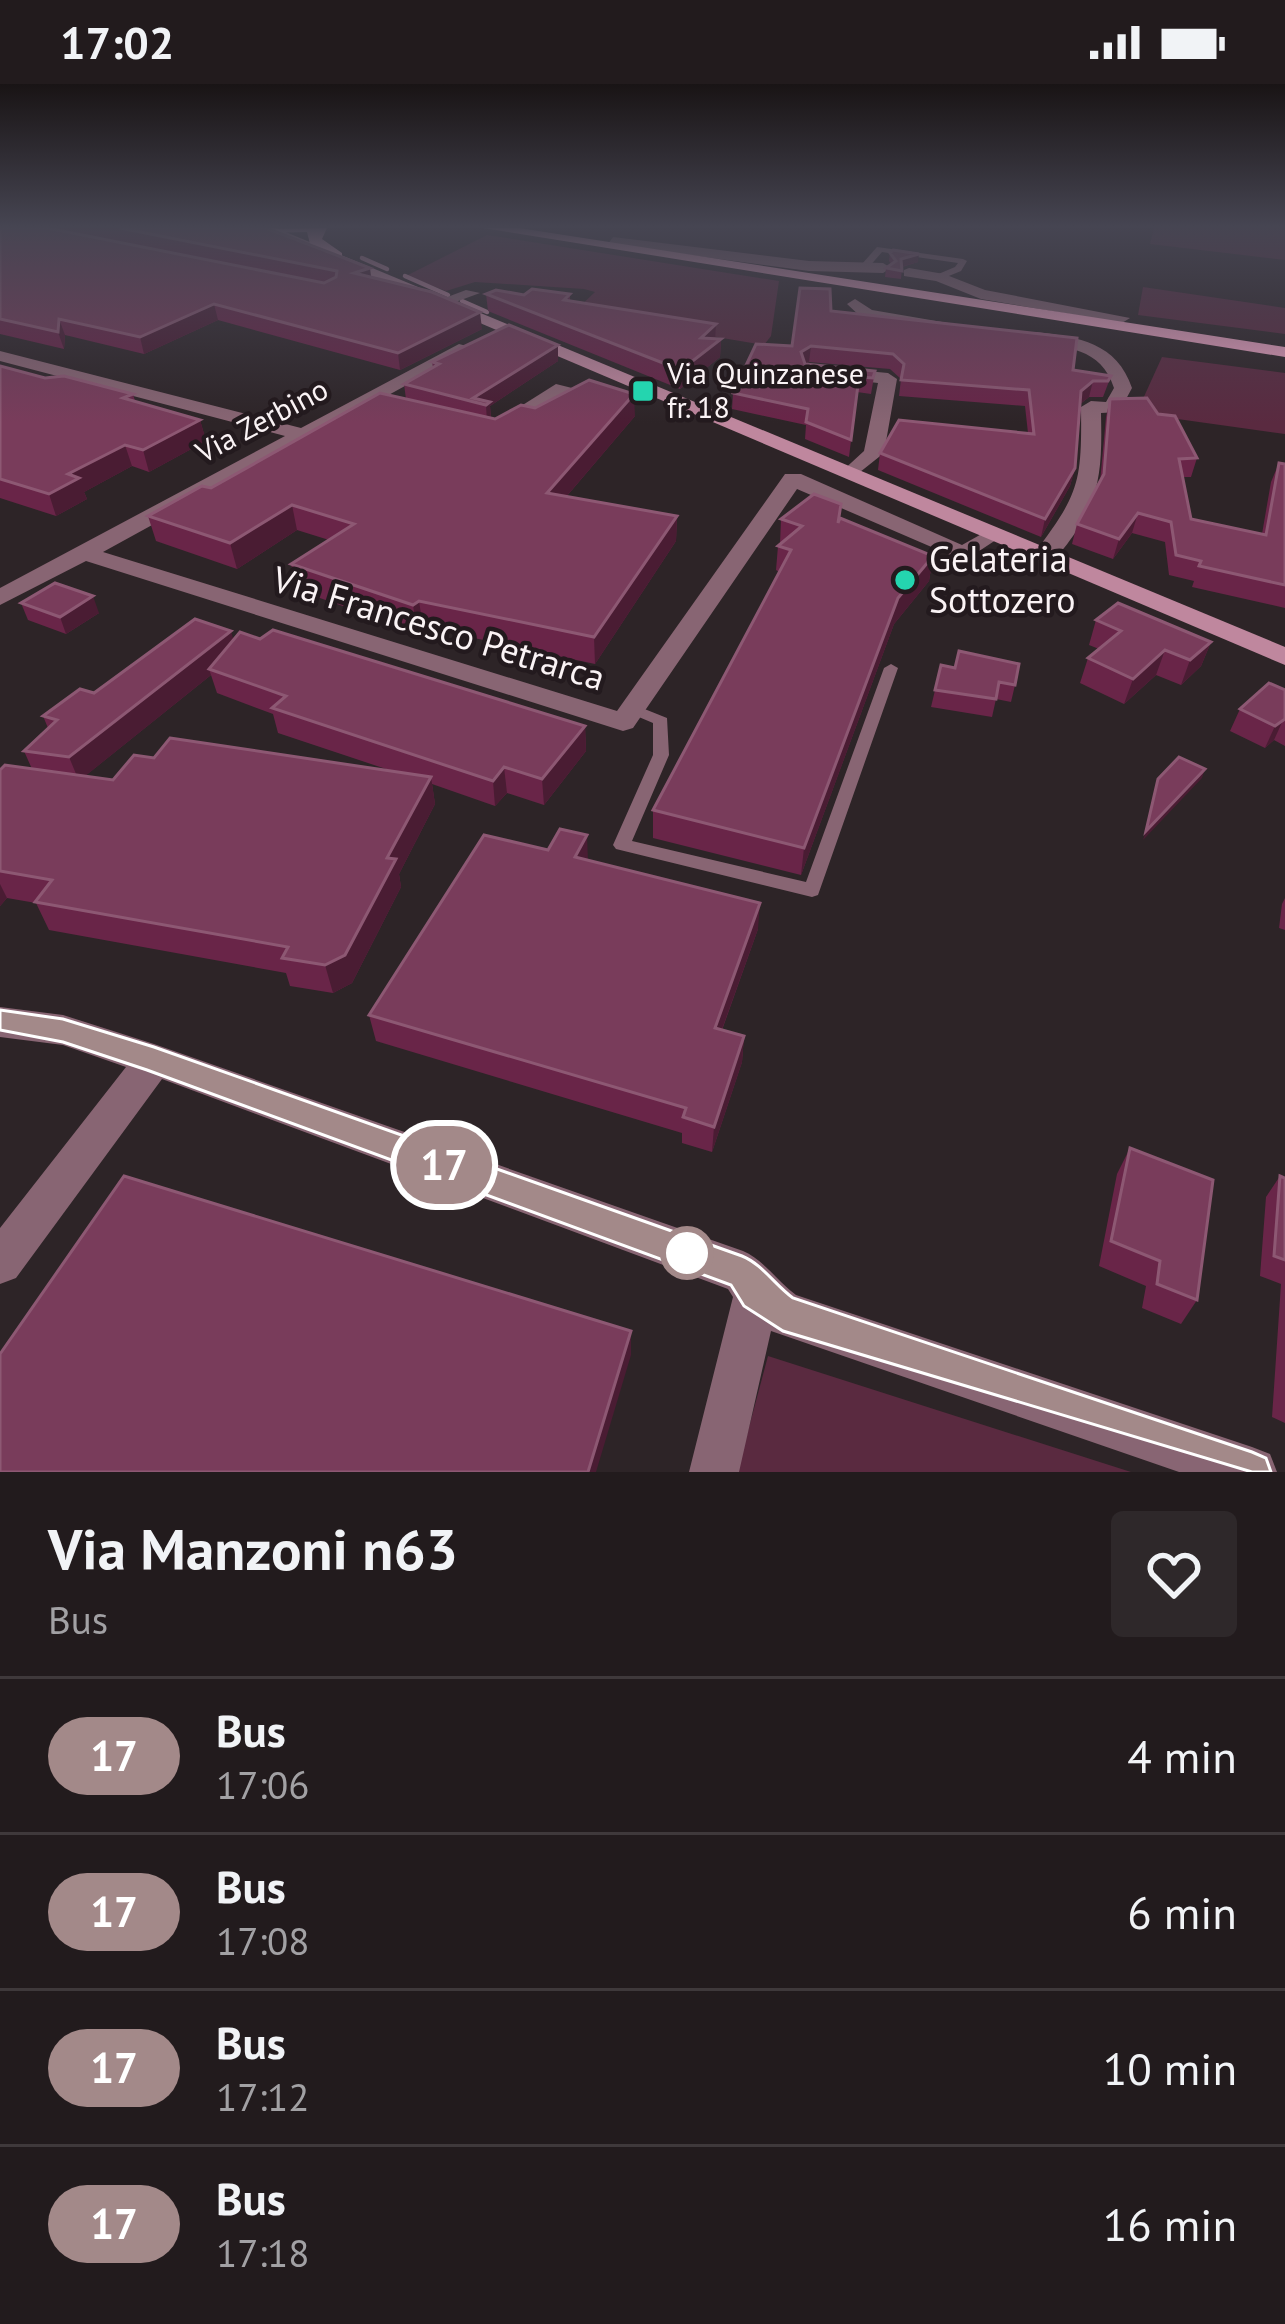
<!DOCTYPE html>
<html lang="it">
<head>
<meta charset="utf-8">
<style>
	body { margin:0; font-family:"PT Sans",sans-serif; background:#2e282a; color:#f1f3f6; height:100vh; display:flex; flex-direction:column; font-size:45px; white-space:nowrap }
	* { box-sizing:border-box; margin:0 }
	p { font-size:39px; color:#a2a1a4 }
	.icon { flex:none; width:66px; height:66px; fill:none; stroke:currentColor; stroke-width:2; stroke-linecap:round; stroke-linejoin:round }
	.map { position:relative; height:1388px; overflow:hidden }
	.sheet { display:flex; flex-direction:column; background:#221b1d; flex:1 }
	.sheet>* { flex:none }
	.badge { padding:0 24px; border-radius:39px; font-size:42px; line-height:78px }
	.map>.badge { position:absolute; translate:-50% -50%; box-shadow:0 0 0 6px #fff }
	.round { display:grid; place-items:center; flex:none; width:126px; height:126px; border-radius:12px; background:#2e282a }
	.overview { display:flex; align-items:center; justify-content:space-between; height:204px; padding:0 48px }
	h1 { font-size:57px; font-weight:800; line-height:90px }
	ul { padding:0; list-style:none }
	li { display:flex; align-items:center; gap:36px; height:156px; padding:0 48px; border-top:3px solid #3f393b }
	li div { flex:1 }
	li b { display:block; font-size:45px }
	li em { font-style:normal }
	li .badge { min-width:132px; font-weight:700; text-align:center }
	.status { display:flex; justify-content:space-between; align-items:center; height:84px; padding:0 60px; background:#221b1d; direction:ltr }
	.status svg { height:33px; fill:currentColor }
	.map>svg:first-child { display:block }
	.green { fill:#5a2a40 }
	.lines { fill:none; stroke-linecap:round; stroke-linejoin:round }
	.stream { stroke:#be869f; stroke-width:4.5 }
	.lane { fill:#886573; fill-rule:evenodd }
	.street { fill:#886573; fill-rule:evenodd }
	.secondary { fill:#bf879e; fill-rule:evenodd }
	.primary { fill:#eaa2c0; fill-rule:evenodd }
	.wall { fill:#692548; fill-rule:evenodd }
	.shaded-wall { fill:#4a1c33 }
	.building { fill:#793c5b; stroke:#8d5873; stroke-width:3 }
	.line { fill:#a38989; stroke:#fff; stroke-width:3 }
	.poi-dot { fill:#24d5af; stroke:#231a1e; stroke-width:4.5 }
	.stop-dot { fill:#fff; stroke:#a38989; stroke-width:6 }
	.labels { text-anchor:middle; stroke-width:9; stroke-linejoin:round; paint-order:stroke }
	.far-poi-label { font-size:30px; fill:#faf3f5; stroke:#231a1e; text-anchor:start }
	.far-street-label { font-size:30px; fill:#faf3f5; stroke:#231a1e }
	.poi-label { font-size:36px; fill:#faf3f5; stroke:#231a1e; text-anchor:start }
	.street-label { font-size:36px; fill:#faf3f5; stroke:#231a1e }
</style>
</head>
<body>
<div class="status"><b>17:02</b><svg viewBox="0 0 49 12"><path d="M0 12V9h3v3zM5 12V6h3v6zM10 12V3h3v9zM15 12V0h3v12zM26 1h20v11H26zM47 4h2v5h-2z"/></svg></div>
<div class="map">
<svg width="1285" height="1388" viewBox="0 0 1285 1388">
	<rect width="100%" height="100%" fill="#2d2427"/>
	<g class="green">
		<path d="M1154,144h131v32l-135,-16z"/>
		<path d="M487,151l292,46 -8,55 -7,9 -191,-32 22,-21 -11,-3 -109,-7 -29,9 -40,-15z"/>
		<path d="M1143,203l142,21v26l-147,-19z"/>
		<path d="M1162,273l123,16v61l-136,-19 -7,-14z"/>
		<path d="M768,1272l363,116h-394z"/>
	</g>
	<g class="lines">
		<g class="stream">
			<path d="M362,174l25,11"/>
			<path d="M405,192l43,19"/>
			<path d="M462,217l25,11"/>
		</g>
		<g class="lane">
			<path d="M877,163l86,12 4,2 -6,10 -22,9 -3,-5 19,-8 3,-4 -76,-11 -14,16h-6v-4z"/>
			<path d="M891,580l7,4 -80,227 -6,2 -196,-48 -3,-4 40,-90v-32l-26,-11 -3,-3 8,-5 35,14 2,37 -37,86 174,41 78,-214z"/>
		</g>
		<g class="street">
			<path d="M613,153l196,24 74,2 8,5 -8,5 -74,-2 -201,-27z"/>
			<path d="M909,184l35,6 41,16 145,28 -8,5 -141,-24 -45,-18 -32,-5v-6z"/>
			<path d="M466,206l14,3 -38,14 -8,-5z"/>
			<path d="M855,215l17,11 82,14 -8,5 -85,-12 -14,-13z"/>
			<path d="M1036,248c43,5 81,11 96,56l-13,24 -18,1c1,47 1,84 -28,123 -8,11 -15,22 -28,26l-12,-7c46,-61 49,-71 48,-148l10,-6 15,1 8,-14c-13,-41 -48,-40 -84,-47v-8z"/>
			<path d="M459,260l15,4 -371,204 514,159 168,-237h16l161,71 32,-18 11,7 -41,27 -167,-72 -164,239 -10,3 -537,-170 -86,44v-17l285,-152 -285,-75v-10l301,77z"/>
			<path d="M834,284l54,5 9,6 -13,74 -34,27 -11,-6 25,-23 14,-68 -50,-6 -3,-4z"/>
			<path d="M556,300l16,4 -64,43h-14v-8z"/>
			<path d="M0,923l63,8 91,29 589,207c21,9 34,30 53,44l456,152 18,7 7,18h-98l-408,-141 -32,141h-50l44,-175 -5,-8 -566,-210 -146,199 -16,6v-56l126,-161 -63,-22 -63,-8z"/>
		</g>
		<path class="secondary" d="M256,144h20l1009,419v18z"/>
		<g class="primary">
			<path d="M327,144l-5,11 20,14v6h-10l-22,-15 -3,-12 -43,1 -7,-4z"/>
			<path d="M483,144h36l766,119v10z"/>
		</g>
	</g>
	<g class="wall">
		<path d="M0,144h266l216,101 -82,41 -182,-50 -74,34 -79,-19 -1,14 -64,-15z"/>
		<path d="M890,169l28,9 -16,5 -1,12 -16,-2 1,-9 6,-3 -3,-4z"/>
		<path d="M486,210h84v7l146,23 -1,14 6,1 -1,18 -40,32 -192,-78z"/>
		<path d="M831,227l242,59 38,6 -8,21h-14l-10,8 -4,63 -5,18 -29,51 -163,-67 2,-17 148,-20 -3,-27 -126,-10 2,-17 -11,-10 -81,-7 -4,2 70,7 -4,23 -14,-2 -8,65 -44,-18 1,-14 -74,-16 1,-16 59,-47z"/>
		<path d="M558,277l-68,45 1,12 4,1 40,-11 100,8 -69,81 111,19 -1,25 -81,123 -172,-37 -6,5 -120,-42 -6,-26 38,-24 -32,-10 -60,39 -81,-28 -8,-25 258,-117 -2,-15 29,-16 -1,-6z"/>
		<path d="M0,282l45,12 88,16 2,7 65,19 6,21 -57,31 -17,-6 -48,26 3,7 -31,17 -56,-18z"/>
		<path d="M1110,315l48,15 39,44 -6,19h-8l8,42 71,15 9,-52 8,-19 6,1v144l-93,-21 2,-6 -25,-6 -4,-33 -33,-9 -19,26 -41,-15 5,-20 23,-42 6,-65z"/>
		<path d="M781,435l57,3 95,34 -4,25 -35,43 -93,251 -148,-37v-28l126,-238 -3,-2 2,-24 2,-2z"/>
		<path d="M21,519l78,10 -33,21 -38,-14z"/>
		<path d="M1096,536l115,22 -10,24 -20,19 -25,-10 -32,29 -44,-21 8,-25 11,-9 -10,-4z"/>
		<path d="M234,556l351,86 1,25 -42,54 -37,-12 -12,13 -63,-22 3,20 -36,70 2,13 -49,96 -19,10 -43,-7 -4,-13 -237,-43 -13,-27 -29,-5 -7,8v-136l32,-1 -8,-18 24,-23 -5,-12 51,-23zM211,591l6,18 56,21 5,19 114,38 -238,-13 -41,22 -28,-4z"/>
		<path d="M941,581l74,20 -4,17 -15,-3 -4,18 -61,-10z"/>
		<path d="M1285,606v56l-11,-6 -9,8 -35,-17 10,-22z"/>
		<path d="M588,776l170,69 -36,101 22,6 -2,26 -30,90 -30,-9v-10l-306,-92 -7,-26z"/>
		<path d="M1285,814v32l-6,-2 3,-24z"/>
		<path d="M1130,1064l67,152 -16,24 -39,-16 4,-22 -47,-20 18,-92z"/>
		<path d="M1280,1092l5,2v245l-13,-6 9,-133 -21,-8 6,-79z"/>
	</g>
	<g class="shaded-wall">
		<path d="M919,170l-1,8 -18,5 1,-8z"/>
		<path d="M370,184l2,16 -18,-11z"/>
		<path d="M214,220l4,16 -74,34 -4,-17z"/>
		<path d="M480,228l2,17 -82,41 -2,-17z"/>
		<path d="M59,235l6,16 -1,14 -6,-17z"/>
		<path d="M716,240l-1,18 6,-3 -1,18 -40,32 1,-19 20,-32z"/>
		<path d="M558,261v16l-68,45 1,14 -4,2 -1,-17 -13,-7z"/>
		<path d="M811,262l-2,16 -9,5 1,-15z"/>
		<path d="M1093,297l-4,16 -13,10 5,-16z"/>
		<path d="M634,310l1,22 -87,102 -1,-25z"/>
		<path d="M200,336l6,21 -57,31 -6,-22z"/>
		<path d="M125,361l7,21 -48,26 3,7 -31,17 -7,-22 19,-20z"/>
		<path d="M1075,384l-5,18 -29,51 4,-18z"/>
		<path d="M292,421l5,25 -60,39 -7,-26z"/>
		<path d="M1138,429l-6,20 -19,26 6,-20z"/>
		<path d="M677,432l-1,25 -81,123 -1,-27z"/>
		<path d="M933,472l-4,25 -35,43 -93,251 3,-27 94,-250z"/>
		<path d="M93,512l6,17 -33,21 -6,-17z"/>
		<path d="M419,517l4,26 -6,5 -4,-27z"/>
		<path d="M231,547l6,22 -28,16 2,6 -132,106 -10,-24z"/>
		<path d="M1211,558l-10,24 -20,19 9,-25z"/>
		<path d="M1165,566l-9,25 -32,29 9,-25z"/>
		<path d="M1284,634l-10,22 -9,8 10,-22z"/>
		<path d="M585,642l1,25 -42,54 -2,-26z"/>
		<path d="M504,683l3,26 -12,13 -2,-25z"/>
		<path d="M1205,685l-3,9 -59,62 3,-9z"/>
		<path d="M431,693l4,27 -36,70 2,13 -49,96 -19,10 -8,-28z"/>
		<path d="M587,751l1,26 -13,-4z"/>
		<path d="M0,800l7,14 -7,8z"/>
		<path d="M760,819l-2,26 -45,125 2,-26z"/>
		<path d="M744,952l-2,26 -30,90 2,-25z"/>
		<path d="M631,1247v24l-35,117h-8z"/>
	</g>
	<g class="building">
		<path d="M0,144h47l277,55 12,-6 1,-6 -217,-43h146l104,40 -16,5 78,19 48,20 -82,41 -184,-49 -74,33 -81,-18 -1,13 -58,-13z"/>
		<path d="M893,166l26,4 -18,5 1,12 -16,-3 10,-7 -6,-8z"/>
		<path d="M800,204l30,1 1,22 246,27 -4,32 38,6 -3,5h-15l-12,10 -6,77 -30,51 -165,-66 19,-33 135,14 -5,-44 -128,-10 3,-16 -11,-10 -82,-8 -10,6 4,12 70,7 -2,7 -14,-1 -8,63 -45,-18 2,-13 -75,-16 23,-49 36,2z"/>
		<path d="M532,205l38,5 -6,6 152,24 -15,14 20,1 -40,31 -195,-76 10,-4 28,5z"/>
		<path d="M509,241l49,20 -85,53 17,4 -4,3 -82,-21 35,-20 -7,-2z"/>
		<path d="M0,282l45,12 19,-2 69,18 -10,4 77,22 -57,30 -18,-5 -57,29 11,4 -30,16 -49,-15z"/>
		<path d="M589,296l45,14 -87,99 130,23 -83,121 -175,-36 -6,4 -122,-41 63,-40 -62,-19 -62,38 -82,-27 54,-30 9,2 169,-95 115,26 26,-14 14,3z"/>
		<path d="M1147,314l11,16 17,2 22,42 -18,1 12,60 75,16 13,-72 6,1v121l-86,-19 2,-5 -25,-6 -5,-33 -33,-9 -19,26 -42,-15 27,-50 6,-75z"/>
		<path d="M814,410l27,10 -3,19 2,-5 93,38 -35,42 -94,250 -151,-38 138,-260 -13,-4 24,-20 -21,-7z"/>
		<path d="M55,499l38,13 -33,21 -39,-14z"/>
		<path d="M1118,519l93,39 -21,18 -25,-10 -32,29 -45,-21 33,-27 -25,-11z"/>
		<path d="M195,535l36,12 -162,126 -45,-6 33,-31 -14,-4 37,-27 14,4z"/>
		<path d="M273,546l312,96 -43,53 -38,-12 -11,14 -221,-73 14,-12 -77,-27 31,-37 20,7z"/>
		<path d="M959,567l60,13 -4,21 -16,-3 -3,17 -61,-9 6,-25 14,3z"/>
		<path d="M1269,599l16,7v29l-10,7 -35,-17z"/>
		<path d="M170,654l261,39 -44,81 9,1 -51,96 -20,10 -43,-7 6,-11 -253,-45 17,-22 -52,-9v-101l5,-5 108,15 21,-25 20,3z"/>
		<path d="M1179,673l26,12 -59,62 12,-52z"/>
		<path d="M560,745l27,6 -12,22 185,46 -45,125 29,8 -30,91 -31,-10 3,-9 -317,-93 115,-180 64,15z"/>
		<path d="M1130,1064l83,32 -16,120 -40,-16 3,-23 -49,-20z"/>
		<path d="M124,1092l507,155 -43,141h-588v-118z"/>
		<path d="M1280,1092l5,2v82l-11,-4z"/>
	</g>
	<linearGradient id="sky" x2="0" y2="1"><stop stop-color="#191415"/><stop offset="0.42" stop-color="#464552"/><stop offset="1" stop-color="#464552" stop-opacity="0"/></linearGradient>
	<rect width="1285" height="339" fill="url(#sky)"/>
	<path class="line" d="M0,926l63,9 91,28 588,209c20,8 34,30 51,42l459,154 14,6 5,14h-19l-469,-141 -39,-25 -13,-21 -584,-215 -84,-28 -63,-12z"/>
	<g class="poi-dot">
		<rect x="631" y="295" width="24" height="24" rx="6"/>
		<circle cx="905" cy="496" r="12"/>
	</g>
	<circle class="stop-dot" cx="687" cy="1169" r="24"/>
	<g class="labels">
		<g class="far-poi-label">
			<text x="667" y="300">Via Quinzanese<tspan x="667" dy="34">fr. 18</tspan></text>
		</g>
		<g class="far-street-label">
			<text transform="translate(262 337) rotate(-28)" y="10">Via Zerbino</text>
		</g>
		<g class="poi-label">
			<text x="929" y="488">Gelateria<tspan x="929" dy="41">Sottozero</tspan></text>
		</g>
		<g class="street-label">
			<text transform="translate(439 544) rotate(17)" y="13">Via Francesco Petrarca</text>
		</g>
	</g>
</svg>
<b class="badge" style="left:444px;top:1081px;background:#a38989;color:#fff">17</b>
</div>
<section class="sheet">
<div class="overview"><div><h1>Via Manzoni n63</h1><p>Bus</p></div><a class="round"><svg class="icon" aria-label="heart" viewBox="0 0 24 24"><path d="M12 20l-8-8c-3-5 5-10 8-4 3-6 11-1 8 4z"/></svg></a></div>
<ul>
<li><span class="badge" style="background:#a38989;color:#fff">17</span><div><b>Bus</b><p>17:06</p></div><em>4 min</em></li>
<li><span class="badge" style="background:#a38989;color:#fff">17</span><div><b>Bus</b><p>17:08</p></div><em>6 min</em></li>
<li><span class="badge" style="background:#a38989;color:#fff">17</span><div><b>Bus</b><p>17:12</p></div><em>10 min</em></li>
<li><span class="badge" style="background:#a38989;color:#fff">17</span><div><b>Bus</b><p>17:18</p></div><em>16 min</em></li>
</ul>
</section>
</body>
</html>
